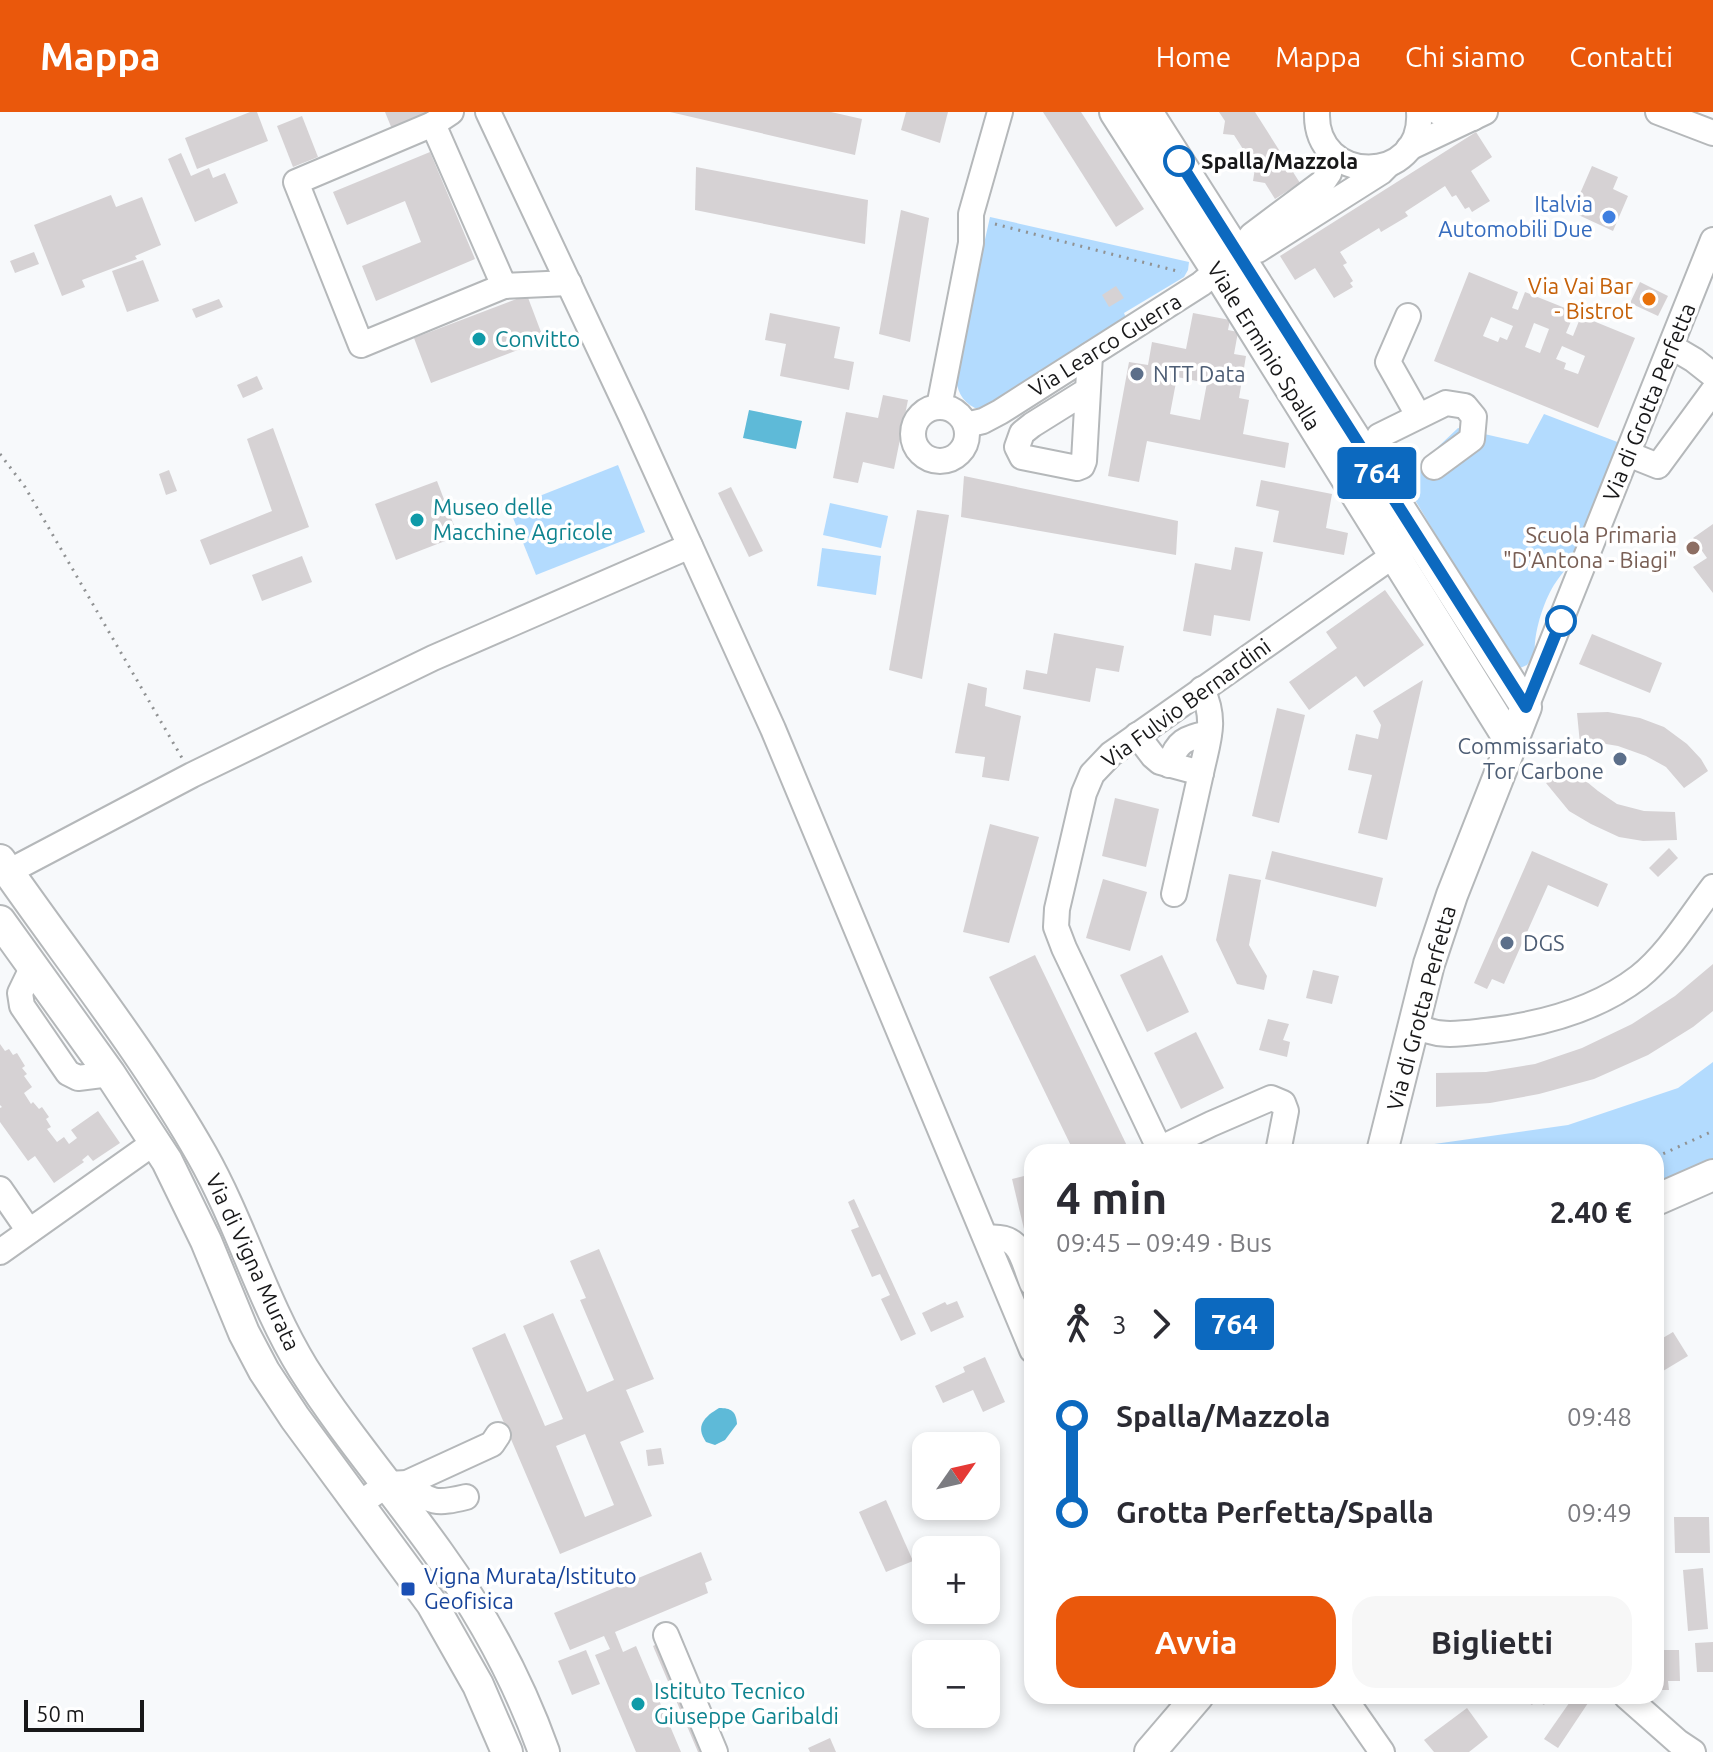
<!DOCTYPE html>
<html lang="it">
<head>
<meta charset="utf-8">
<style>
	body { margin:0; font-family:Ubuntu,sans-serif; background:#f7f7f7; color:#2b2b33; height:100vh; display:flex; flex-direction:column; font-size:30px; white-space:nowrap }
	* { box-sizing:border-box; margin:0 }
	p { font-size:26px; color:#7c7c81 }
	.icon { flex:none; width:44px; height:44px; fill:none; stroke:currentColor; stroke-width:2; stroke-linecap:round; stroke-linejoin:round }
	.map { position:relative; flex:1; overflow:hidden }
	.panel { position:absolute; left:1024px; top:1032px; width:640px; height:560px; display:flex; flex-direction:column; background:#fff; border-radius:24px; box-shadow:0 4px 12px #0003 }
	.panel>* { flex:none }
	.badge { padding:0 16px; border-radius:6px; font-size:28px; line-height:52px }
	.needle { width:52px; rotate:56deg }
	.controls { position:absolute; left:912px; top:1320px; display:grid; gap:16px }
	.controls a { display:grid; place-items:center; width:88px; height:88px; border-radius:16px; background:#fff; box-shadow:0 4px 12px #0003; font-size:40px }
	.scale { position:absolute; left:24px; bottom:20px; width:120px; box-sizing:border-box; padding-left:8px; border:4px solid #181819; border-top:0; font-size:22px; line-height:28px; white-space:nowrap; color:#181819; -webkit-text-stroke:6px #fff; paint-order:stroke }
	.map>.badge { position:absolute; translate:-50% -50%; box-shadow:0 0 0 4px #fff }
	.legs { display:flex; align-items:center; gap:12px; height:88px; padding:0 32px; font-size:26px }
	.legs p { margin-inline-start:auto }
	.summary { display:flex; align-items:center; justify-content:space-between; height:136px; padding:0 32px }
	h1 { font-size:44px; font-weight:700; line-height:60px }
	.action { display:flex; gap:16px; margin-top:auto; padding:16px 32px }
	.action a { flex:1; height:92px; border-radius:24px; background:#ea580c; color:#fff; font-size:32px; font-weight:700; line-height:92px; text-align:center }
	.action a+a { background:#f7f7f7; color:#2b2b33 }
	ul { padding:0 32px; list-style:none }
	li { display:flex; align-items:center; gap:28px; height:96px; font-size:30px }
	li i { display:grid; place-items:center; width:12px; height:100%; margin:0 10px; background:currentColor }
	li i::after { content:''; width:20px; height:20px; margin:-10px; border:6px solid; border-radius:50%; background:#fff }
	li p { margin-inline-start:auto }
	li:first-child i { background:linear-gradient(#0000 50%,currentColor 0) }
	li:last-child i { background:linear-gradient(currentColor 50%,#0000 0) }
	header { display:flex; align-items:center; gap:48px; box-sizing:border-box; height:112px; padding:0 40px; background:#ea580c; color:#fff }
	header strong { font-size:38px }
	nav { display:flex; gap:44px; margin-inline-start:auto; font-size:28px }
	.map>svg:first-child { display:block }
	.green { fill:#b3dbfe }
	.water { fill:#5ebad8 }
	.building { fill:#d6d2d4; fill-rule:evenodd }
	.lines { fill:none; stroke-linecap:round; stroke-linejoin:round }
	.minor-casing { stroke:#b5b8ba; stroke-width:28 }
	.major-casing { stroke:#b5b8ba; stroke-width:34 }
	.path { stroke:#909293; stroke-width:3; stroke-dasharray:2 6; stroke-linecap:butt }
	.minor { stroke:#fff; stroke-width:24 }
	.major { stroke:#fff; stroke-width:30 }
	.line-1-casing { stroke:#fff; stroke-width:18 }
	.line-1 { stroke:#0c69bf; stroke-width:12 }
	.stop-1-dot { fill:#fff; stroke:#0c69bf; stroke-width:4 }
	.shop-dot { fill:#3f7fe0; stroke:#fff; stroke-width:3 }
	.food-dot { fill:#e8710a; stroke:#fff; stroke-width:3 }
	.culture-dot { fill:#0f9aa8; stroke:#fff; stroke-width:3 }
	.service-dot { fill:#5c6f8a; stroke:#fff; stroke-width:3 }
	.education-dot { fill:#8d6e63; stroke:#fff; stroke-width:3 }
	.transit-dot { fill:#1a4fb4; stroke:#fff; stroke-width:3 }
	.labels { text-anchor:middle; stroke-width:7; stroke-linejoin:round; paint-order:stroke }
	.stop-label { font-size:22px; font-weight:bold; fill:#181819; stroke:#fff; text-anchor:start }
	.shop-label { font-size:22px; fill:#366cbe; stroke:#fff; text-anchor:end }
	.food-label { font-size:22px; fill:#c56008; stroke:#fff; text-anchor:end }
	.culture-label { font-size:22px; fill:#0d838f; stroke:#fff; text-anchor:start }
	.street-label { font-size:22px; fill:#181819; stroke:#fff }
	.service-label { font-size:22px; fill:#4e5e75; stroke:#fff; text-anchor:start }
	.education-label { font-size:22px; fill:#785e54; stroke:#fff; text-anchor:end }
	.transit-label { font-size:22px; fill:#164399; stroke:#fff; text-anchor:start }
</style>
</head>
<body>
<header>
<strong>Mappa</strong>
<nav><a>Home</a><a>Mappa</a><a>Chi siamo</a><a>Contatti</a></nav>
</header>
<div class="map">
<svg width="1713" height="1640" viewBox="0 0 1713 1640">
	<rect width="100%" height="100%" fill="#f7f9fb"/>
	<g class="green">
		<path d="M990,105l199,45 -1,8 -4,7 -60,36 2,5 -144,90h-7c-14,-7 -18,-18 -20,-34z"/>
		<path d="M1544,302l76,29 -45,113c-6,10 -13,17 -19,26 -12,17 -23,52 -21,72l-8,11 -7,3 -9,-8 -108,-180 55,-52 70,16z"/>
		<path d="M618,353l27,67 -109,43 -27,-67z"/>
		<path d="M830,391l58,13 -7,32 -58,-13z"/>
		<path d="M822,436l59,8 -5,39 -59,-9z"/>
		<path d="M1713,950v100l-57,28v-38h-257v-3l169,-24 110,-37z"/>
	</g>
	<g class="water">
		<path d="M749,298l53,11 -6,28 -53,-11z"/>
		<path d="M719,1296c12,0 17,3 18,16l-12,16 -10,5 -9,-3c-11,-16 -2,-25 13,-34z"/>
	</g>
	<g class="building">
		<path d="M250,0h7l11,29 -71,28 -12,-31z"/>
		<path d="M385,0h44l2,6 -37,16z"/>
		<path d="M670,0h161l31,7 -7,36z"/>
		<path d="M906,0h42l-8,31 -39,-13z"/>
		<path d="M1043,0h38l63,97 -28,18z"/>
		<path d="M1219,0h36l45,71 -25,16 -10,-16 -12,-2 2,-13 -21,-33 -11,-1 2,-13z"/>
		<path d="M302,4l16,41 -25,10 -16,-41z"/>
		<path d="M1476,20l16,25 -21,14 19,30 -18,11 -3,-5 -4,2 -9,-14 -4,2 -7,-11 -40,26 3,4 -27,16 -2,-4 -39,24 7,11 -4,2 10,16 -3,2 3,4 -19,11 -19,-30 -20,12 -15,-24z"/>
		<path d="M430,40l45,107 -99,42 -14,-35 59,-24 -16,-41 -58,24 -14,-33z"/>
		<path d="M181,41l10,23 18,-8 4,10 12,-5 13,30 -43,19 -27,-63z"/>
		<path d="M1592,54l26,11 -5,12 15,7 -15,35 -41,-19z"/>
		<path d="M696,55l172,33 -3,44 -170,-34z"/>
		<path d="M111,83l5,12 26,-10 19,48 -26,11 2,3 -55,21 3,7 -23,9 -28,-71z"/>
		<path d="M901,98l28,8 -19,124 -31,-8z"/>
		<path d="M34,140l5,12 -24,9 -5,-12z"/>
		<path d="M143,148l16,41 -32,11 -15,-41z"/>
		<path d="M1469,160l49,20 -6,16 6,2 7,-18 50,20 -9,21 7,3 8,-20 54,22 -37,90 -164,-67zM1491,205l22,9 -6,14 -7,-3 -2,5 -15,-6zM1534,211l15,6 -9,24 -15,-6zM1562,234l23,10 -7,18 -14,-5 2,-6 -10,-4z"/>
		<path d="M1640,170l28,14 -10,20 -28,-13z"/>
		<path d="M1116,174l8,12 -15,9 -7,-12z"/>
		<path d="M527,183l17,45 -113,43 -17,-45z"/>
		<path d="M219,187l4,8 -27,11 -4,-9z"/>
		<path d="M770,201l70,14 -6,31 20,4 -5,28 -69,-14 6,-32 -21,-4z"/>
		<path d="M1193,201l37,7 -2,10 10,2 -4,22 12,2 -7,42 10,2 -6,34 46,9 -4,25 -138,-27 -8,41 -31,-6 21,-114 19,3 4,-23 34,7zM1177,265l30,6 -7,37 -30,-6z"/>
		<path d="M257,264l6,13 -20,9 -6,-13z"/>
		<path d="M883,283l25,5 -14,69 -31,-7 -5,21 -25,-5 13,-66 32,6z"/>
		<path d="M273,316l36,99 -99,38 -10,-25 72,-29 -25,-72z"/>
		<path d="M169,358l8,21 -11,4 -7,-21z"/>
		<path d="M964,364l214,45 -2,34 -215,-38z"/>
		<path d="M1261,368l71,14 -6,34 22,5 -4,22 -71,-13 6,-31 -23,-5z"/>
		<path d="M437,369l21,55 -62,24 -21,-56z"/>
		<path d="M731,375l32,64 -14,6 -31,-64z"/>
		<path d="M917,398l32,5 -27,164 -33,-9z"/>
		<path d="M1713,412v69l-20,-26 14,-9 -14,-20z"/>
		<path d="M1235,435l28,5 -13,69 -36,-6 -3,21 -28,-5 12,-68 36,7z"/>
		<path d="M302,444l10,26 -50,19 -10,-26z"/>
		<path d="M1385,478l39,55 -60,42 -8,-11 -47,34 -20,-28 48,-34 -11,-16z"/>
		<path d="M1054,521l70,13 -5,26 -23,-4 -6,34 -67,-13 3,-19 21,4z"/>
		<path d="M1592,522l70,29 -12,30 -71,-29z"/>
		<path d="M1423,568l-36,160 -29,-7 14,-58 -24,-5 8,-36 22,5 3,-14 -8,-14z"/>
		<path d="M968,571l19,5 -2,18 36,10 -12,65 -27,-4 3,-20 -30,-4z"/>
		<path d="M1277,596l28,7 -26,108 -27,-7z"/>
		<path d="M1608,600l32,6 24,9 23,17 14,15 7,12 -24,17 -18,-21 -20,-11 -28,-10 -18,-3 -20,1 -3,-31z"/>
		<path d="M1570,656l28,23 19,13 27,7 31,1 2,28 -34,1 -24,-4 -28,-13 -22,-13 -23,-28z"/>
		<path d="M1115,686l44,11 -13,58 -44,-11z"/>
		<path d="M990,712l49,13 -30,106 -46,-11z"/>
		<path d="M1669,736l9,10 -20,19 -9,-9z"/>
		<path d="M1272,739l111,27 -7,29 -111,-28z"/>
		<path d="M1532,739l76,33 -10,23 -50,-22 -44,99 -12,-5 -5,10 -13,-6z"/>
		<path d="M1229,762l32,6 -12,65 18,31 -3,14 -27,-6 -21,-44z"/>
		<path d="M1103,767l44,13 -17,59 -44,-13z"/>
		<path d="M1035,843l95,197h-56l-85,-175z"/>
		<path d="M1162,843l27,57 -42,20 -27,-57z"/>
		<path d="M1713,852v47l-20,16 -45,28 -54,24 -55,15 -49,9 -54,4v-34l50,-1 49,-8 47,-16 50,-24 43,-28z"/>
		<path d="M1313,858l26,6 -7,28 -26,-6z"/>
		<path d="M1268,907l21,5 -6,16 7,2 -3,15 -28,-7z"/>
		<path d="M1196,920l28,56 -43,21 -27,-56z"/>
		<path d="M0,932l5,7 4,-2 4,6 4,-2 8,13 -3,2 5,6 -3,2 8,11 -8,6 7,11 2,-2 6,7 3,-2 7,10 -3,2 5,8 -4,2 10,13 7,-5 5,7 8,-6 -6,-8 27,-19 22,32 -27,18 -5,-6 -6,5 2,2 -30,21 -19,-27 -7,5 -28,-39v-14l2,-1 -2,-2z"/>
		<path d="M1032,1062v84h-1l-19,-79z"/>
		<path d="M854,1087l62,135 -15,7 -20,-42 9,-4 -10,-21 -8,3 -21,-47 8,-3 -11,-25z"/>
		<path d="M599,1137l55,130 -28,11 18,42 -24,10 32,74 -92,38 -88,-206 33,-15 40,93 18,-7 -40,-93 30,-13 34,79 27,-12 -34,-80 6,-2 -16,-37zM585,1322l29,71 -29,12 -29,-71z"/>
		<path d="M957,1189l7,16 -33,15 -9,-19 23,-11 2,3z"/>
		<path d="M1673,1220l15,24 -30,18 -2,-3v-29z"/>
		<path d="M985,1245l20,45 -22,10 -10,-22 -30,13 -8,-17 30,-14 -2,-5z"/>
		<path d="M661,1336l3,16 -16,2 -2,-16z"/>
		<path d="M886,1388l27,61 -27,11 -27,-60z"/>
		<path d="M1674,1405h35l1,36h-35z"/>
		<path d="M701,1440l11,28 -7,3 3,10 -93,39 8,20 13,-6 45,106h-45l-41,-97 15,-6 -6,-13 -34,14 -16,-37z"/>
		<path d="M1703,1456l5,61 -20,2 -5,-61z"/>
		<path d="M661,1530l46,110h-9l-45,-106z"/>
		<path d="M1713,1530v30h-16l-2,-29z"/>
		<path d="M586,1538l14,34 -28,11 -14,-34z"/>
		<path d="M1656,1538h23l1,31h-12l1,9h-13z"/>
		<path d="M1519,1584h31l-6,9 -8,-5 -4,5z"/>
		<path d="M1574,1584l18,1 -34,51 -14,-9z"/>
		<path d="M1467,1596l21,29 -19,15h-35l-10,-12z"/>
		<path d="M830,1626l6,14h-26l-2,-4z"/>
	</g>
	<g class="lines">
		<defs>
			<g id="minor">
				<path d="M451,0l-18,12 71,162 65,-3"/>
				<path d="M488,0l144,306 141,311 259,621"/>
				<path d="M1317,0c-3,74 107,74 102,0"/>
				<path d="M1438,0l35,6"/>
				<path d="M1658,0l55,21"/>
				<path d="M433,12l-137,58 65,163 143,-59"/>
				<path d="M1409,36l76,-36"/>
				<path d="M1237,142l21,-4 123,-78 7,-7"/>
				<path d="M1408,204l-20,46 30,53"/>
				<path d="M1672,235l22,13 19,15"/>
				<path d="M1088,278l-56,35 -10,8 -5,14 5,10 55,11 5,-2 2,-5 6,-106"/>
				<path d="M939,295l32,-164v-29l29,-102"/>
				<circle cx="940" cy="322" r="27"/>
				<path d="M966,313l17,-4 17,-9 201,-128 36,-30 15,-19 71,-53 6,-9 5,-17"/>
				<path d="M1379,324l67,-33 19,3 9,11 -2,22 -38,28"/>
				<path d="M1628,342l30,12 55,-75"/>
				<path d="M1526,595l187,-467"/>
				<path d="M1137,623l16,21 7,6 41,11c7,-33 16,-52 1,-84"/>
				<path d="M1169,653c8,-24 16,-27 40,-32"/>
				<path d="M8,760l184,-97 241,-117 257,-112"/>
				<path d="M1174,782l27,-121"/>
				<path d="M33,854l-13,27 2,13 46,67 10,5 32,-4"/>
				<path d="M1413,912c23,14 46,10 72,7 54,-6 110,-20 154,-54 30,-24 51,-60 74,-90"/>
				<path d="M1159,1037l52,-25 60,-26 12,5 3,8 -8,41"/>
				<path d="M1161,1040l-97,-204 -8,-21 1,-18 27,-116 8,-19 19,-20 296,-208"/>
				<path d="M0,1077l29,42"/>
				<path d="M986,1126c35,-4 35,17 46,45"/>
				<path d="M0,1140l155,-110"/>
				<path d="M407,1371c23,21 30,21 59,14"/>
				<path d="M359,1392l29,-20 19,-1 85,-39 6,-9"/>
				<path d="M666,1523l49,117"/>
				<path d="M1343,1584l39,56"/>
				<path d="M1626,1584l52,46 15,10"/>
			</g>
			<g id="major">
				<path d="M1115,0l102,159 295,473"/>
				<path d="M1147,0l379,595 -74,188 -23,69 -47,188"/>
				<path d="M0,748c68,98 143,191 202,295 39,69 60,146 101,213 41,65 92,124 136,186 44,61 80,128 105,198"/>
				<path d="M0,809l110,153 57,87 39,80 38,92 20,38 31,47 137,186 46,81 29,67"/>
				<path d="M1656,1088l57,-25"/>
				<path d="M1150,1640l48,-56"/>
			</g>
		</defs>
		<use href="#minor" class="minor-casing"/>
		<use href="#major" class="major-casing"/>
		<g class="path">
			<path d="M995,112l186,48"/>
			<path d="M0,342l25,33 157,271"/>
			<path d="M1656,1045l57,-26"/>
		</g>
		<use href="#minor" class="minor"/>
		<use href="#major" class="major"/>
	</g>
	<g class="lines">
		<defs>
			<path id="line-1" d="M1179,49l347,546 35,-86"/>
		</defs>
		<use href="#line-1" class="line-1-casing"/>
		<use href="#line-1" class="line-1"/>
	</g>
	<g class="stop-1-dot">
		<circle cx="1179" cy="49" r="14"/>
		<circle cx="1561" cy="509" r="14"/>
	</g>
	<circle class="shop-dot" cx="1609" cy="105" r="8"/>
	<circle class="food-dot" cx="1649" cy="187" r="8"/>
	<g class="culture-dot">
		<circle cx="479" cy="227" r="8"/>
		<circle cx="417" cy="408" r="8"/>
		<circle cx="638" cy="1592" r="8"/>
	</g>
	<g class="service-dot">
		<circle cx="1137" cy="262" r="8"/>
		<circle cx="1620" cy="647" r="8"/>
		<circle cx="1507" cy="831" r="8"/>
	</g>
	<circle class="education-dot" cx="1693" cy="436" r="8"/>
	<rect class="transit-dot" x="400" y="1469" width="16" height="16" rx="4"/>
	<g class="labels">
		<g class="stop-label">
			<text x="1201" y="57">Spalla/Mazzola</text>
		</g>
		<g class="shop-label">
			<text x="1593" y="100">Italvia<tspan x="1593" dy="25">Automobili Due</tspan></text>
		</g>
		<g class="food-label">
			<text x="1633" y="182">Via Vai Bar<tspan x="1633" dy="25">- Bistrot</tspan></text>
		</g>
		<g class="culture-label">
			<text x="495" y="235">Convitto</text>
			<text x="433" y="403">Museo delle<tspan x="433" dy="25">Macchine Agricole</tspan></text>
			<text x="654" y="1587">Istituto Tecnico<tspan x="654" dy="25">Giuseppe Garibaldi</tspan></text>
		</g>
		<g class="street-label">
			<text transform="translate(1105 233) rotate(-32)" y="8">Via Learco Guerra</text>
			<text transform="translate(1264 234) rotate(58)" y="8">Viale Erminio Spalla</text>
			<text transform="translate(1649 290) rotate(-68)" y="8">Via di Grotta Perfetta</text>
			<text transform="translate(1186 591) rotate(-36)" y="8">Via Fulvio Bernardini</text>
			<text transform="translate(1421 896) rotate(-75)" y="8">Via di Grotta Perfetta</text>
			<text transform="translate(253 1150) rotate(65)" y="8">Via di Vigna Murata</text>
		</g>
		<g class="service-label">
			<text x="1153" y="270">NTT Data</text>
			<text x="1604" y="642" text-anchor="end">Commissariato<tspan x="1604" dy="25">Tor Carbone</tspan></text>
			<text x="1523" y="839">DGS</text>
		</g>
		<g class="education-label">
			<text x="1677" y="431">Scuola Primaria<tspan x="1677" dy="25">"D'Antona - Biagi"</tspan></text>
		</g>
		<g class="transit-label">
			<text x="424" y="1472">Vigna Murata/Istituto<tspan x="424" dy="25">Geofisica</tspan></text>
		</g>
	</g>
</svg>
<div class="controls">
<a><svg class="needle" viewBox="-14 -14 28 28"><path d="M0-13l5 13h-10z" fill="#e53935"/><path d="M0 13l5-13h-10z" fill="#7c7c81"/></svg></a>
<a>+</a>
<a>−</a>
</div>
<div class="scale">50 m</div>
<b class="badge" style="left:1377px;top:361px;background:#0c69bf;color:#fff">764</b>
<section class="panel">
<div class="summary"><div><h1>4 min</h1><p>09:45 – 09:49 · Bus</p></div><b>2.40 €</b></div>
<div class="legs"><svg class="icon" aria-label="walk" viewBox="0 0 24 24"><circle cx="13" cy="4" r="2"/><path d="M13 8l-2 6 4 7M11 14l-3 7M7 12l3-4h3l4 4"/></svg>3<svg class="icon" aria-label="forward" viewBox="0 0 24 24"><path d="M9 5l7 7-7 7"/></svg><b class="badge" style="background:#0c69bf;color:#fff">764</b></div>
<ul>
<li><i style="color:#0c69bf"></i><b>Spalla/Mazzola</b><p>09:48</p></li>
<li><i style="color:#0c69bf"></i><b>Grotta Perfetta/Spalla</b><p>09:49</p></li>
</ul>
<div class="action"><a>Avvia</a><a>Biglietti</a></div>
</section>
</div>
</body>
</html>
